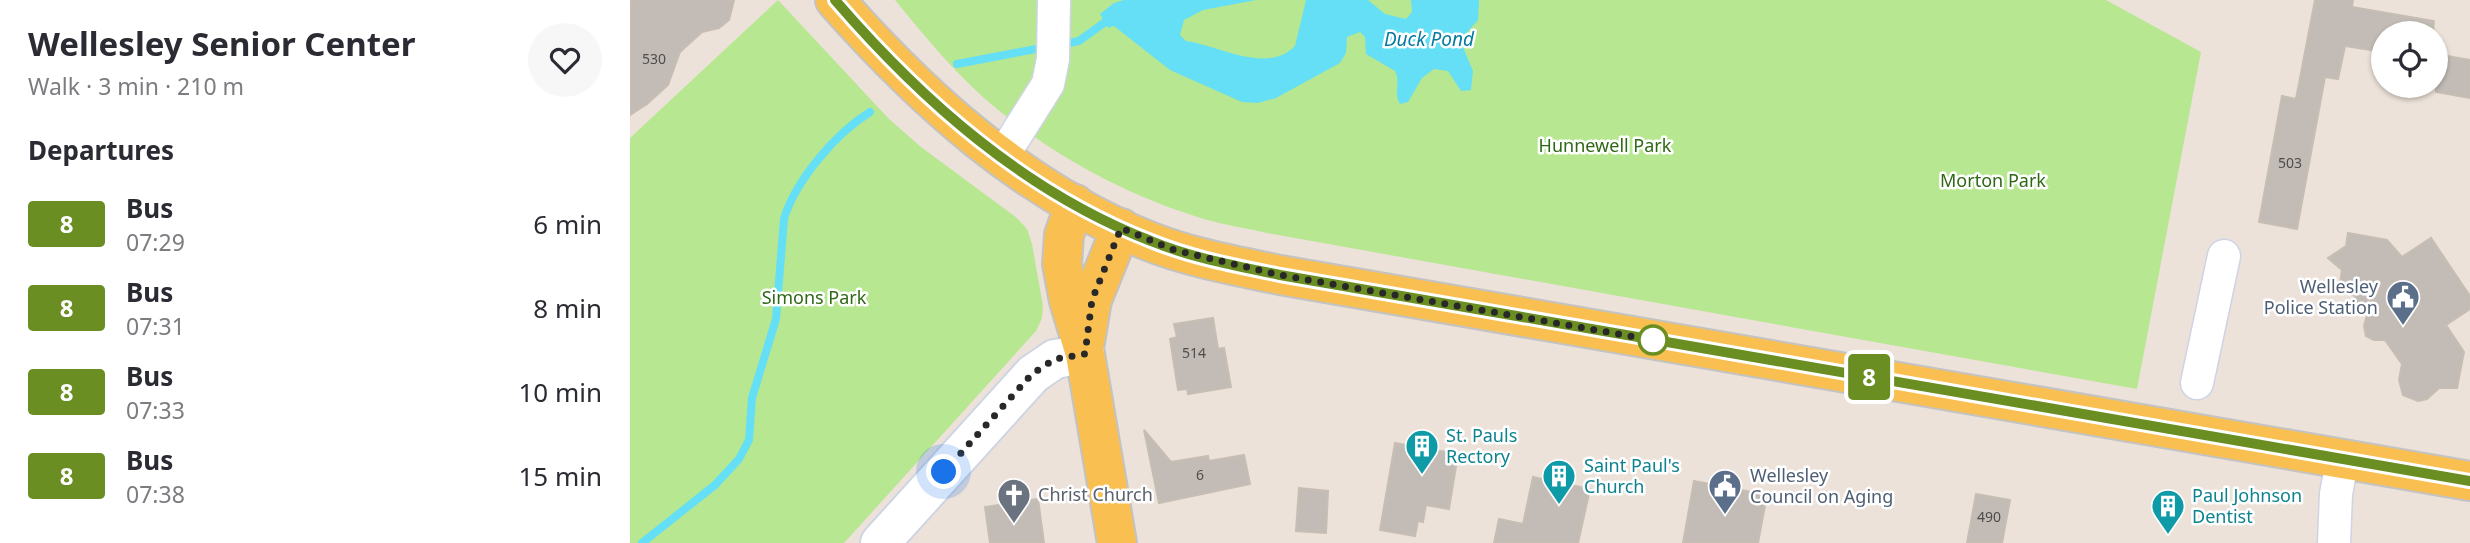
<!DOCTYPE html>
<html lang="en">
<head>
<meta charset="utf-8">
<style>
	body { margin:0; font-family:"Noto Sans",sans-serif; background:#f7f7f7; color:#2b2b33; height:100vh; display:flex; flex-direction:column; font-size:26px; white-space:nowrap }
	* { box-sizing:border-box; margin:0 }
	p { font-size:23px; color:#7c7c81 }
	.icon { flex:none; width:38px; height:38px; fill:none; stroke:currentColor; stroke-width:2; stroke-linecap:round; stroke-linejoin:round }
	.map { position:relative; flex:1; overflow:hidden }
	.side { display:flex; flex-direction:column; background:#fff; width:630px }
	.side>* { flex:none }
	.badge { padding:0 14px; border-radius:5px; font-size:24px; line-height:46px }
	.buttons { position:absolute; left:1741px; top:21px; display:grid; gap:14px }
	.buttons a { display:grid; place-items:center; width:77px; height:77px; border-radius:50%; background:#fff; box-shadow:0 2px 5px #0004; font-size:35px }
	.you { position:absolute; width:35px; height:35px; margin:-18px; border:5px solid #fff; border-radius:50%; background:#1a73e8; box-shadow:0 0 0 10px #1a73e833 }
	.map>.badge { position:absolute; translate:-50% -50%; box-shadow:0 0 0 4px #fff }
	h2 { padding:0 28px; font-size:26px; line-height:63px }
	.round { display:grid; place-items:center; flex:none; width:74px; height:74px; border-radius:37px; background:#f7f7f7 }
	.headline { display:flex; align-items:center; justify-content:space-between; height:119px; padding:0 28px }
	h1 { font-size:33px; font-weight:700; line-height:52px }
	ul { padding:0; list-style:none }
	li { display:flex; align-items:center; gap:21px; height:84px; padding:0 28px }
	li div { flex:1 }
	li b { display:block; font-size:26px }
	li em { font-style:normal }
	li .badge { min-width:77px; font-weight:700; text-align:center }
	main { display:flex; flex:1; min-height:0 }
	.map>svg:first-child { display:block }
	.green { fill:#b7e791 }
	.water { fill:#64dff6 }
	.lines { fill:none; stroke-linecap:round; stroke-linejoin:round }
	.stream { stroke:#64dff6; stroke-width:8 }
	.building { fill:#c3bcb6; stroke:#c7beb3; stroke-width:2 }
	.minor-casing { stroke:#ced4e3; stroke-width:35 }
	.tertiary-casing { stroke:#ced4e3; stroke-width:42 }
	.primary-casing { stroke:#c3c3c3; stroke-width:42 }
	.minor { stroke:#fff; stroke-width:32 }
	.tertiary { stroke:#fff; stroke-width:38 }
	.primary { stroke:#f9c051; stroke-width:38 }
	.line-casing { stroke:#fff; stroke-width:16 }
	.line { stroke:#6b8e23; stroke-width:10 }
	.walk { stroke:#282828; stroke-width:7; stroke-dasharray:0 12.6 }
	.stop-dot { fill:#fff; stroke:#6b8e23; stroke-width:3.5 }
	.labels { text-anchor:middle; stroke-width:5; stroke-linejoin:round; paint-order:stroke }
	.number-label { font-size:14px; fill:#4f4d4c }
	.park-label { font-size:18px; fill:#2f6915; stroke:#fff }
	.service-label { font-size:18px; fill:#4e5e75; stroke:#fff; text-anchor:end }
	.culture-label { font-size:18px; fill:#0d838f; stroke:#fff; text-anchor:start }
	.worship-label { font-size:18px; fill:#5b616d; stroke:#fff; text-anchor:start }
	.water-label { font-size:19px; font-style:italic; fill:#057ba0; stroke:#fff }
</style>
</head>
<body>
<main>
<section class="side">
<div class="headline"><div><h1>Wellesley Senior Center</h1><p>Walk · 3 min · 210 m</p></div><a class="round"><svg class="icon" aria-label="heart" viewBox="0 0 24 24"><path d="M12 20l-8-8c-3-5 5-10 8-4 3-6 11-1 8 4z"/></svg></a></div>
<h2>Departures</h2>
<ul>
<li><span class="badge" style="background:#6b8e23;color:#fff">8</span><div><b>Bus</b><p>07:29</p></div><em>6 min</em></li>
<li><span class="badge" style="background:#6b8e23;color:#fff">8</span><div><b>Bus</b><p>07:31</p></div><em>8 min</em></li>
<li><span class="badge" style="background:#6b8e23;color:#fff">8</span><div><b>Bus</b><p>07:33</p></div><em>10 min</em></li>
<li><span class="badge" style="background:#6b8e23;color:#fff">8</span><div><b>Bus</b><p>07:38</p></div><em>15 min</em></li>
</ul>
</section>
<div class="map">
<svg width="1840" height="543" viewBox="0 0 1840 543">
	<rect width="100%" height="100%" fill="#ece2d9"/>
	<g class="green">
		<path d="M148,0l111,119 32,28 96,71 10,11 5,15 11,62 -1,12 -6,13 -192,212h-214v-405z"/>
		<path d="M265,0h1211l95,52 -64,337 -870,-156c-21,-5 -43,-8 -63,-14 -74,-22 -147,-61 -207,-110 -38,-31 -71,-71 -102,-109z"/>
	</g>
	<path class="water" d="M494,0h132l-53,10 -19,10 -4,15 6,6c32,4 81,34 109,5l11,-46h62l17,14 21,5 6,-7 -1,-12h68l-1,20 -16,18v7l11,26 -2,19 -10,1 -13,-20 -14,-2 -12,9 -14,24 -8,2c-7,-11 1,-22 -5,-33l-29,-17 -1,-17 -5,-5 -13,5 -1,16 -6,10 -64,35 -18,5 -16,-1 -72,-32 -56,-44 -6,2 -8,-14 14,-11z"/>
	<g class="lines">
		<g class="stream">
			<path d="M429,45l20,-4 33,-24"/>
			<path d="M327,64l89,-17"/>
			<path d="M12,543l73,-58 24,-26 10,-19 3,-42 24,-79 8,-100c11,-38 52,-86 86,-107"/>
		</g>
	</g>
	<g class="building">
		<path d="M0,0h104l-5,20 -10,8 -17,4 -22,20 -12,33 -21,19 -17,11z"/>
		<path d="M1685,0h38l-1,7 82,14 -1,12h-49v19l-39,-6 -7,33 -13,-2 -28,152 -38,-7 23,-126 14,3z"/>
		<path d="M1806,54l34,6v38l-34,-6z"/>
		<path d="M1718,233l39,7 15,17 29,-19 39,58v13l-24,16 18,27 -7,36h-18l-12,11 -9,2 -15,-6 -4,-15 3,-16 -17,-24h-11l-8,-4 -2,-10 3,-11 -15,-22 -13,-3 3,-20 -14,-12 18,-12z"/>
		<path d="M583,318l5,31 6,-1 7,39 -43,7 -1,-5 -9,1 -8,-51 7,-2 -3,-13z"/>
		<path d="M514,430l27,32 37,-6 1,5 35,-6 6,29 -91,19z"/>
		<path d="M765,443l63,11 -9,55 -23,-4 -3,17 -5,-1 -3,15 -35,-6z"/>
		<path d="M903,477l57,12 -12,54h-84l5,-24 24,5z"/>
		<path d="M1064,481l73,14 -9,48h-75z"/>
		<path d="M669,488l29,3 -2,42 -30,-2z"/>
		<path d="M1346,494l34,6 -8,43h-35z"/>
		<path d="M408,499l6,44h-54l-5,-36z"/>
	</g>
	<g class="lines">
		<defs>
			<g id="minor">
				<path d="M372,157l46,-73 5,-25 1,-59"/>
				<path d="M1567,383l27,-127"/>
				<path d="M1704,543l2,-49 7,-37"/>
			</g>
			<path id="tertiary" d="M250,543l153,-169 22,-15 30,-5"/>
			<g id="primary">
				<path d="M205,0c88,100 190,192 316,242 41,16 86,24 129,33l1190,206"/>
				<path d="M445,204l-11,31 -2,29 7,37 16,53 32,189"/>
				<path d="M455,342l7,-42 29,-72"/>
			</g>
		</defs>
		<use href="#minor" class="minor-casing"/>
		<use href="#tertiary" class="tertiary-casing"/>
		<use href="#primary" class="primary-casing"/>
		<use href="#minor" class="minor"/>
		<use href="#tertiary" class="tertiary"/>
		<use href="#primary" class="primary"/>
	</g>
	<g class="lines">
		<defs>
			<path id="line" d="M205,0c87,101 190,192 316,241 41,17 86,25 129,34l1190,206"/>
		</defs>
		<use href="#line" class="line-casing"/>
		<use href="#line" class="line"/>
		<path class="walk" d="M314,472l88,-98 23,-15 30,-5 7,-54 29,-72 53,22 106,25 373,65"/>
	</g>
	<defs>
		<symbol id="civic-pin" viewBox="-11 -11 22 30"><path d="M0 17L-7.5 6A9.5 9.5 0 1 1 7.5 6Z" fill="#5c6f8a" stroke="#fff"/><path d="M-.6-6.5H3V-4.5H.6V-3L4-1V1h2V6H-6V1h2V-1L-.6-3ZM-1.2 2.5V6h2.4V2.5Z" fill="#fff"/></symbol>
		<symbol id="building-pin" viewBox="-11 -11 22 30"><path d="M0 17L-7.5 6A9.5 9.5 0 1 1 7.5 6Z" fill="#0f9aa8" stroke="#fff"/><path d="M-4-6H4V6H1V3H-1V6H-4ZM-2.5-4.3h1.7v1.8h-1.7ZM.8-4.3h1.7v1.8H.8ZM-2.5-1h1.7V.8h-1.7ZM.8-1h1.7V.8H.8Z" fill="#fff"/></symbol>
		<symbol id="church-pin" viewBox="-11 -11 22 30"><path d="M0 17L-7.5 6A9.5 9.5 0 1 1 7.5 6Z" fill="#6b7280" stroke="#fff"/><path d="M-1.2-6h2.4v3.5h3.3v2.4h-3.3V6h-2.4V-.1h-3.3v-2.4h3.3Z" fill="#fff"/></symbol>
	</defs>
	<g fill-rule="evenodd">
		<use href="#civic-pin" x="1754" y="278" width="38" height="52"/>
		<use href="#building-pin" x="773" y="427" width="38" height="52"/>
		<use href="#building-pin" x="910" y="457" width="38" height="52"/>
		<use href="#civic-pin" x="1076" y="467" width="38" height="52"/>
		<use href="#church-pin" x="365" y="476" width="38" height="52"/>
		<use href="#building-pin" x="1519" y="487" width="38" height="52"/>
	</g>
	<circle class="stop-dot" cx="1023" cy="340" r="14"/>
	<g class="labels">
		<g class="number-label">
			<text x="24" y="64">530</text>
			<text x="1660" y="168">503</text>
			<text x="564" y="358">514</text>
			<text x="570" y="480">6</text>
			<text x="1359" y="522">490</text>
		</g>
		<g class="park-label">
			<text x="975" y="152">Hunnewell Park</text>
			<text x="1363" y="187">Morton Park</text>
			<text x="184" y="304">Simons Park</text>
		</g>
		<g class="service-label">
			<text x="1748" y="293">Wellesley<tspan x="1748" dy="21">Police Station</tspan></text>
			<text x="1120" y="482" text-anchor="start">Wellesley<tspan x="1120" dy="21">Council on Aging</tspan></text>
		</g>
		<g class="culture-label">
			<text x="816" y="442">St. Pauls<tspan x="816" dy="21">Rectory</tspan></text>
			<text x="954" y="472">Saint Paul's<tspan x="954" dy="21">Church</tspan></text>
			<text x="1562" y="502">Paul Johnson<tspan x="1562" dy="21">Dentist</tspan></text>
		</g>
		<g class="worship-label">
			<text x="408" y="501">Christ Church</text>
		</g>
		<g class="water-label">
			<text x="799" y="46">Duck Pond</text>
		</g>
	</g>
</svg>
<div class="buttons">
<a><svg class="icon" aria-label="locate" viewBox="0 0 24 24"><circle cx="12" cy="12" r="6"/><path d="M12 2v4M12 18v4M2 12h4M18 12h4"/></svg></a>
</div>
<div class="you" style="left:314px;top:472px"></div>
<b class="badge" style="left:1239px;top:377px;background:#6b8e23;color:#fff">8</b>
</div>
</main>
</body>
</html>
